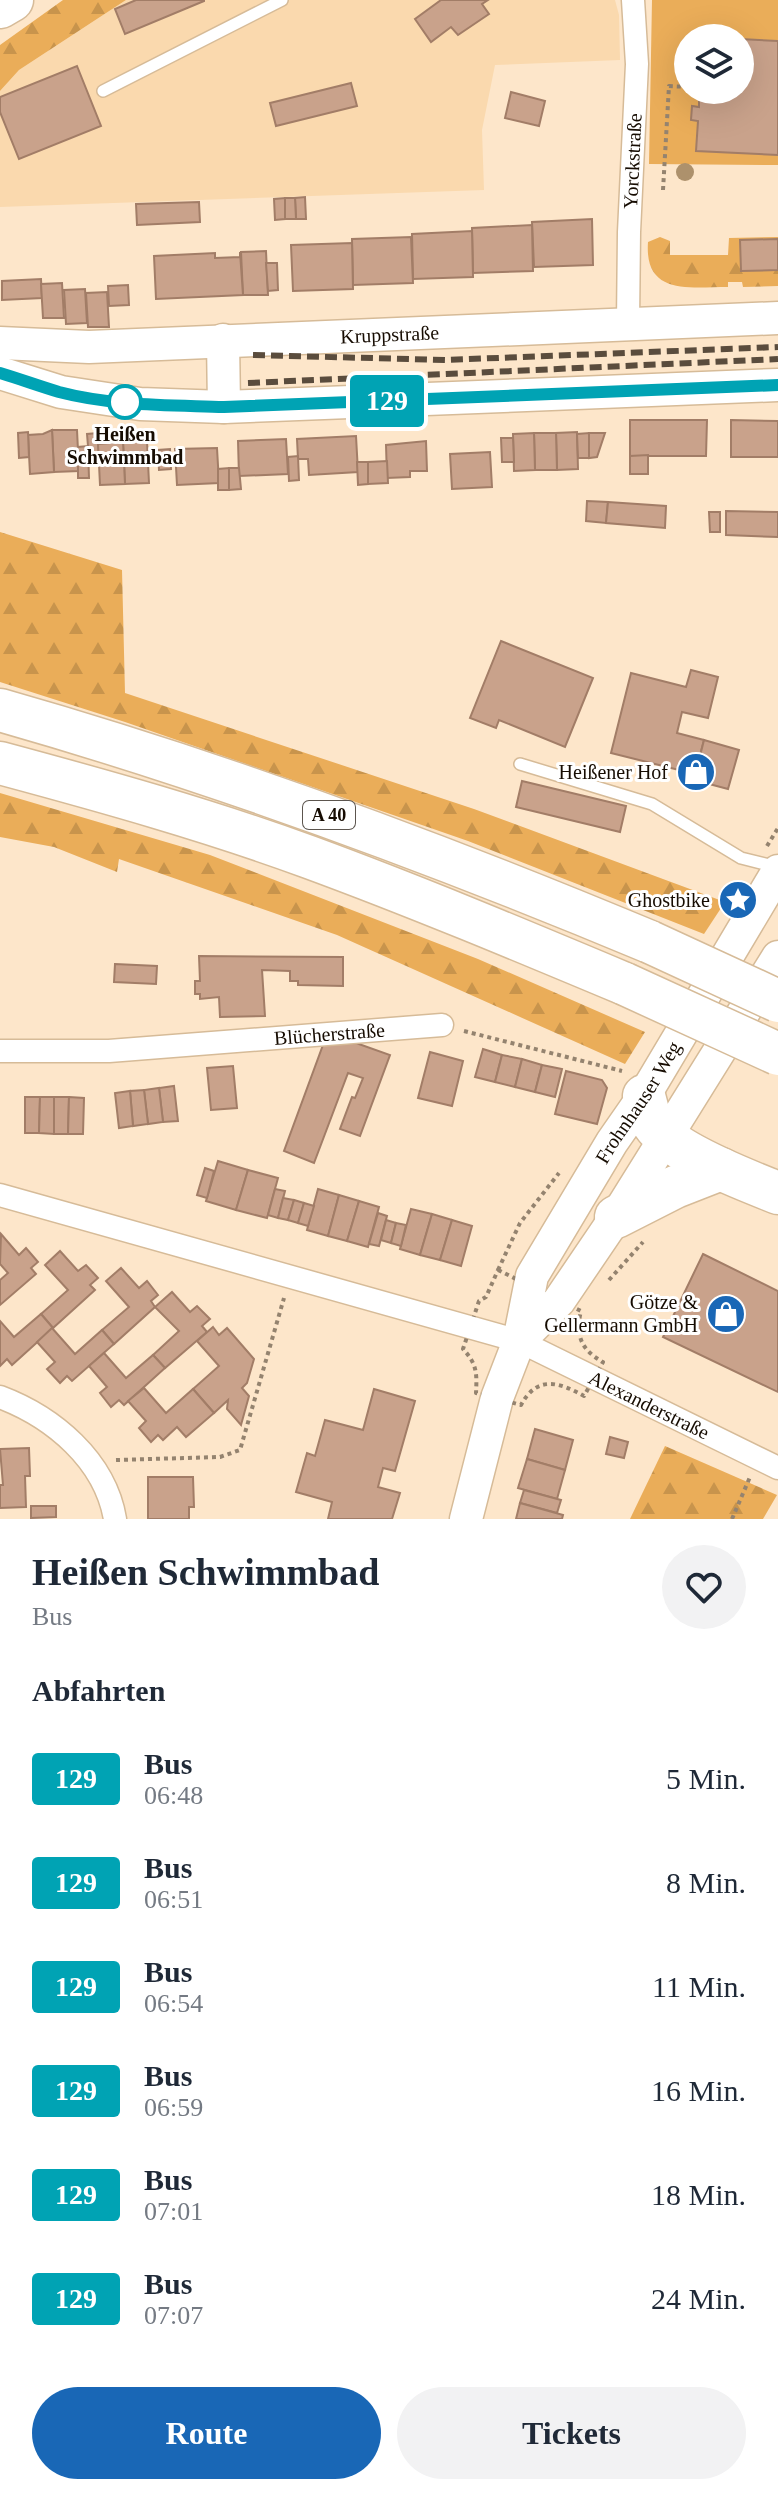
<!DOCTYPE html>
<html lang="de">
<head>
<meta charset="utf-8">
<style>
	body { margin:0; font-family:Georgia,serif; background:#f2f2f3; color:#1f2937; height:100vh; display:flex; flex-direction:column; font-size:30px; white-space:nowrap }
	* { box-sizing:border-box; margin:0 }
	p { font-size:26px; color:#747a83 }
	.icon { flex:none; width:44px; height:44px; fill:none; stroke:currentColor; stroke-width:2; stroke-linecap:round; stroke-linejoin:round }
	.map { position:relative; height:1519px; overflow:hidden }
	.drawer { display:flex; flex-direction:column; background:#fff; flex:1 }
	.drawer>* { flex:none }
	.badge { padding:0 16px; border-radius:6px; font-size:28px; line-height:52px }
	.tools { position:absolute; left:674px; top:24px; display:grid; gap:16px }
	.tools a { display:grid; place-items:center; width:80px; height:80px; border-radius:50%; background:#fff; box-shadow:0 8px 32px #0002; font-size:40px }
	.map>.badge { position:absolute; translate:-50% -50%; box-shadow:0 0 0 4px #fff }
	h2 { padding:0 32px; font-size:30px; line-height:72px }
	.round { display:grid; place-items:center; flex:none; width:84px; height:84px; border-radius:42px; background:#f2f2f3 }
	.overview { display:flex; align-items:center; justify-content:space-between; height:136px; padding:0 32px }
	h1 { font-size:38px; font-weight:600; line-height:60px }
	.action { display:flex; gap:16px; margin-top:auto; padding:16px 32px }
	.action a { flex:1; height:92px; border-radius:48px; background:#1967b6; color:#fff; font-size:32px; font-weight:600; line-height:92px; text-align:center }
	.action a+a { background:#f2f2f3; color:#1f2937 }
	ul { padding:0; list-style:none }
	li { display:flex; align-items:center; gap:24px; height:104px; padding:0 32px }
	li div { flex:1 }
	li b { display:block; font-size:30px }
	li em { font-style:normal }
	li .badge { min-width:88px; font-weight:700; text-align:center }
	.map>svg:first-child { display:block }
	.built { fill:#fad9ae }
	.forest { fill:url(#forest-firs) }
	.garden { fill:#eaad59; fill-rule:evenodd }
	.building { fill:#c9a28b; stroke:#a27d67; stroke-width:2 }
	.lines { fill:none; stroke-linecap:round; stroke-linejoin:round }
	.lane-casing { stroke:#d6bb98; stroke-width:14 }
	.street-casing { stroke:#d6bb98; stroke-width:25 }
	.secondary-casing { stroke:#d6bb98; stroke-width:35 }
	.highway-casing { stroke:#d6bb98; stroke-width:45 }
	.path { stroke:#94836f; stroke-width:4; stroke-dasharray:4 4; stroke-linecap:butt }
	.lane { stroke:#fff; stroke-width:11 }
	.street { stroke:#fff; stroke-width:22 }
	.secondary { stroke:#fff; stroke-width:32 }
	.highway { stroke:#fff; stroke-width:42 }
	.rail { stroke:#5a4c3d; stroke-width:6; stroke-dasharray:12 6; stroke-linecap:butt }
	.highway-bridge-casing { stroke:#d6bb98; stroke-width:45; stroke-linecap:butt }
	.highway-bridge { stroke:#fff; stroke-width:42 }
	.tree { fill:#ad916c }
	.line-casing { stroke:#fff; stroke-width:18 }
	.line { stroke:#00a3b4; stroke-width:12 }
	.stop-dot { fill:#fff; stroke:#00a3b4; stroke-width:4 }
	.labels { text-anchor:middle; stroke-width:6; stroke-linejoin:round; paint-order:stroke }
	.shield { fill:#fff; stroke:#5c554e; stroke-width:2 }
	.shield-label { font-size:18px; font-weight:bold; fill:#160c02 }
	.street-label { font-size:20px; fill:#160c02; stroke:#fff }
	.stop-label { font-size:20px; font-weight:bold; fill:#160c02; stroke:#fff }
	.poi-label { font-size:20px; fill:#160c02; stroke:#fff; text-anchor:end }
</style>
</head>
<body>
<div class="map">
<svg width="778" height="1519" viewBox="0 0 778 1519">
	<defs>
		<pattern id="forest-firs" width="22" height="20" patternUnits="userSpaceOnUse" patternTransform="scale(2)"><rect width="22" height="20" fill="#eaad59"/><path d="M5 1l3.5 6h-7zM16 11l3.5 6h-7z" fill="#c8944c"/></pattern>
	</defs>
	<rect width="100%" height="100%" fill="#fde6ca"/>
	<path class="built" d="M126,0h489l4,15 1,45 -125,5 -13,65 2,60 -484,17v-116l19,-21z"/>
	<g class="forest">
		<path d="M63,0h63l-107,70 -19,21v-46z"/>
		<path d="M660,237l10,4v14h58l1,-17 49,-1v49l-35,1 -1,-5h-14v5c-38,0 -84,9 -80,-45z"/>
		<path d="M0,532l122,38 3,123 349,116 251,93 -21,32 -236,-93 -343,-119 -125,-40z"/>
		<path d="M0,793l210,62 268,104 167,73 -20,32 -288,-129 -218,-76 -2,13 -63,-25 -54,-10z"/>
		<path d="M665,1446l112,49 -14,24h-133z"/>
	</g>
	<path class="garden" d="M652,0h126v165l-129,-1zM688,38h52v52h-52z"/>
	<g class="building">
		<path d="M136,0h68v1l-79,33 -10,-25z"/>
		<path d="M441,0h47l-6,4 7,10 -31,21 -7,-8 -20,15 -16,-23z"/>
		<path d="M740,39l38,2v114l-82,-4 2,-30 -7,-1 1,-14 7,1v-17h41z"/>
		<path d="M77,66l24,60 -82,33 -19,-47v-15z"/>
		<path d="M351,83l6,23 -81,20 -6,-23z"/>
		<path d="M511,92l34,9 -6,25 -34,-8z"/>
		<path d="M305,197l1,22h-10l-1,-21z"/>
		<path d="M285,198v21l-10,1 -1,-21z"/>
		<path d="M285,198h10l1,21h-11z"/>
		<path d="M199,202l1,20 -63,3 -1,-21z"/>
		<path d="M592,219l1,46 -59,2 -2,-45z"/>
		<path d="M532,225l1,46 -60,2 -1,-45z"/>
		<path d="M472,231l1,46 -60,2 -1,-45z"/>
		<path d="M411,237l2,46 -60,2 -1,-46z"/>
		<path d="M778,239v31l-37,1 -1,-31z"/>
		<path d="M352,243l1,46 -60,2 -2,-46z"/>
		<path d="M266,251l2,44h-25l-2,-43z"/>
		<path d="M240,252l3,43 -87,4 -2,-43 61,-3v5l25,-1z"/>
		<path d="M266,263h11l1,27 -10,1z"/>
		<path d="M41,279l1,19 -40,2v-19z"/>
		<path d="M62,283l2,35h-21l-2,-34z"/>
		<path d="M128,285l1,20 -20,1 -1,-20z"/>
		<path d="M85,289l2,34 -21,1 -2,-34z"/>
		<path d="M107,292l2,35h-21l-2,-34z"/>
		<path d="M630,420h77l-1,36h-76z"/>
		<path d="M731,420l47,1v36h-47z"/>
		<path d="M52,430h25l2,41 -25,1z"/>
		<path d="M52,430l2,42 -24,2 -2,-39 15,-1z"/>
		<path d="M28,432l1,25 -10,1 -1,-25z"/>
		<path d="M577,432l1,37 -21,1 -1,-37z"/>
		<path d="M98,433l1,25h-10l-2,-24z"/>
		<path d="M534,433h22l1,37h-22z"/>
		<path d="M534,433l1,37 -21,1 -1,-37z"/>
		<path d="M589,433h16l-8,24 -8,1z"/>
		<path d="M589,433v25h-11l-1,-24z"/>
		<path d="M356,436l2,36 -49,3 -1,-16h-10l-1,-20z"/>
		<path d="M501,438h12l1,24h-12z"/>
		<path d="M286,439l2,35 -49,2 -1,-35z"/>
		<path d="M147,441l2,42 -24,1 -2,-42z"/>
		<path d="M426,441l1,30h-17v6l-23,1 -1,-33z"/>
		<path d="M123,442l2,42 -25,1 -2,-41z"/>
		<path d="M88,446l1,32h-11v-31z"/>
		<path d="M217,448l2,35 -42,2 -2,-36z"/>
		<path d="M170,449l1,20 -12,1 -1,-20z"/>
		<path d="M490,452l2,35 -40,2 -2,-35z"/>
		<path d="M648,455v19h-18v-18z"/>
		<path d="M298,456l1,24 -10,1 -1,-24z"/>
		<path d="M387,461l1,22 -20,1v-22z"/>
		<path d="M357,462h11v22l-10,1z"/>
		<path d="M229,468h10l2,21 -12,1z"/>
		<path d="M229,468v22h-11v-21z"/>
		<path d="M587,501l21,1 -2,21 -20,-2z"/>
		<path d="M608,502l58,4 -1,22 -59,-5z"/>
		<path d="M726,511l52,1v25l-52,-2z"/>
		<path d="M709,512h11v20h-10z"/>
		<path d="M501,641l92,37 -28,69 -66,-27 -3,8 -26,-10z"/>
		<path d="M691,670l27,7 -10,41 -26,-6 -5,21 27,7 -9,34 -84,-21 20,-80 55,14z"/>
		<path d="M704,740l35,10 -11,39 -34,-9z"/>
		<path d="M522,781l104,25 -6,26 -104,-25z"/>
		<path d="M199,956l144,1v29l-45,-1v-4h-8v-10l-28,-1 3,46 -45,1 -1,-20 -19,2v-5h-5v-13h5z"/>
		<path d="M115,964l42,2 -1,18 -42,-2z"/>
		<path d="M356,1043l34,12 -30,81 -20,-7 12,-32 3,1 8,-20 -15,-5 -34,90 -30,-12 39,-106z"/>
		<path d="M483,1049l19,6 -7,27 -20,-5z"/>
		<path d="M430,1052l33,9 -11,45 -34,-8z"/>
		<path d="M502,1055l20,4 -7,28 -20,-5z"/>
		<path d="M522,1059l20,6 -7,27 -20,-5z"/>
		<path d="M542,1065l20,4 -7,28 -20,-5z"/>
		<path d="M233,1066l4,42 -26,2 -4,-42z"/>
		<path d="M566,1071l36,9 5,8 -10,36 -42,-10z"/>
		<path d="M174,1086l4,35 -15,1 -4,-34z"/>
		<path d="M159,1088l4,34 -15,2 -4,-34z"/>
		<path d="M144,1090l4,34 -15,2 -3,-35z"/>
		<path d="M130,1091l3,35 -14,2 -4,-35z"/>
		<path d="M25,1097h15l-1,36h-14z"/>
		<path d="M40,1097h14v37l-15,-1z"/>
		<path d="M54,1097h15l-1,37h-14z"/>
		<path d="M69,1097l15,1 -1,36h-15z"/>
		<path d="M218,1161l30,9 -12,40 -30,-9z"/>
		<path d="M205,1168l9,3 -7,27 -10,-3z"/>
		<path d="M248,1170l30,8 -11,40 -31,-8z"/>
		<path d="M275,1189l10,2 -7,27 -10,-3z"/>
		<path d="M318,1189l21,6 -11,41 -21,-6z"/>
		<path d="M339,1195l20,6 -12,40 -19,-5z"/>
		<path d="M283,1198l11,2 -6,20 -10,-2z"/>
		<path d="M294,1200l10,3 -6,20 -10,-3z"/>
		<path d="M359,1201l20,6 -11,40 -21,-6z"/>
		<path d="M304,1203l10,3 -6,20 -10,-3z"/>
		<path d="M411,1209l21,5 -12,41 -20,-6z"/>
		<path d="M378,1213l9,3 -8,30 -10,-2z"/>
		<path d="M432,1214l20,6 -12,40 -20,-5z"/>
		<path d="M386,1220l10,3 -5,20 -10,-3z"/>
		<path d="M452,1220l20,6 -11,40 -21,-6z"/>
		<path d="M396,1223l10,2 -5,21 -10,-3z"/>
		<path d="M1,1234l18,21 7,-7 12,14 -7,6 5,6 -36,31v-25l8,-7 -8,-9z"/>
		<path d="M60,1251l18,20 8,-6 12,13 -8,7 5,5 -42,38 -12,-14 27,-24 -23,-25z"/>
		<path d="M703,1254l75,37v101l-115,-55z"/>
		<path d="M121,1268l18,20 8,-7 11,14 -7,6 4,6 -41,37 -12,-14 27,-23 -23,-26z"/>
		<path d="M172,1292l18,20 7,-6 13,13 -8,7 5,6 -42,36 -12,-13 26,-24 -24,-24z"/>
		<path d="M41,1314l12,14 -41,37 -5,-6 -7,7v-45l14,16z"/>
		<path d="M213,1327l6,8 8,-7 27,31 -7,24 -5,5 7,8 -8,29 -14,-16 1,-9 -14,13 -21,-24 26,-23 -22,-25z"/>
		<path d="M52,1328l23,26 27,-24 12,14 -42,37 -5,-5 -7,7 -13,-14 8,-7 -18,-20z"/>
		<path d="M104,1353l22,25 27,-23 12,13 -41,37 -5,-5 -8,7 -11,-14 7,-6 -18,-21z"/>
		<path d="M144,1388l22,25 27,-24 21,24 -28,24 -9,-10 -14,13 -5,-5 -7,7 -12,-14 7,-7 -18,-20z"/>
		<path d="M374,1389l41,12 -20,70 -12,-3 -5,19 22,6 -8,26h-64l4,-17 -36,-10 11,-39 8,3 10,-36 38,10z"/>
		<path d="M535,1429l38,11 -8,30 -38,-11z"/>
		<path d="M610,1437l18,5 -4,16 -18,-4z"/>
		<path d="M29,1448l1,28h-5l1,31 -26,1v-23h3l-3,-36z"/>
		<path d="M527,1459l38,11 -8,29 -39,-11z"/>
		<path d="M148,1477h45l1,30h-5v12h-41z"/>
		<path d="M524,1490l37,10 -4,13 -37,-10z"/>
		<path d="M520,1503l43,12 -1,4h-46z"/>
		<path d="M31,1506h25v11l-25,1z"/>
	</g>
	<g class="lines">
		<defs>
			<g id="lane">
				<path d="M103,91l179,-91"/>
				<path d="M520,764l132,40 89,54 36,9"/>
			</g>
			<g id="street">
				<path id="s1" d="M628,323l1,-91 8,-168 -4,-64"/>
				<path id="s2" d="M0,1051h109l333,-26"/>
				<path id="s3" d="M0,1195l519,146 259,127"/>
				<path d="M0,1397c53,20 105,63 115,122"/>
			</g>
			<g id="secondary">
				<path d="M223,340l1,67"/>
				<path id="s4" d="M0,343l89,4 689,-29"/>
				<path d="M0,373l61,19 79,12 84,3 554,-22"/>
				<path d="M519,1341l40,-40 57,-84 162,-260"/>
				<path id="s5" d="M466,1519l31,-121 22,-57 13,-65 80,-134 32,-46 134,-225"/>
			</g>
			<g id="highway">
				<path d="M0,7l12,-7"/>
				<path d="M0,710c222,63 437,143 650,232"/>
				<path d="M0,763c104,28 208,57 309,94 106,39 211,83 316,127"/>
				<path d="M644,1096c2,7 4,17 7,24 15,31 95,60 127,73"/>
				<path d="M616,1217l59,-30 46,-18"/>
			</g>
		</defs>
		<use href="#lane" class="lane-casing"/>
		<use href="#street" class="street-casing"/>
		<use href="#secondary" class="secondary-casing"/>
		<use href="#highway" class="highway-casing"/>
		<g class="path">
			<path d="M663,190l6,-104 19,1"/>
			<path d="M767,846l11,-18"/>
			<path d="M464,1031l158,40"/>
			<path d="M498,1270l22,-47 39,-50"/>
			<path d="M498,1270l83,41c-6,24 0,39 22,51l-19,34c-25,-14 -47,-21 -63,9l-45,-12c1,-20 1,-29 -13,-44l16,-48 7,-4z"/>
			<path d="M609,1280l34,-38"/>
			<path d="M116,1460l104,-3 20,-7 44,-152"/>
			<path d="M732,1519l18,-42"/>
		</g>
		<use href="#lane" class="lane"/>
		<use href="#street" class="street"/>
		<use href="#secondary" class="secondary"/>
		<use href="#highway" class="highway"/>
		<g class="rail">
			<path d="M253,355l192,5 333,-13"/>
			<path d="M248,383l530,-24"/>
		</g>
		<defs>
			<g id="highway-bridge">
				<path d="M650,942l128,59"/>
				<path d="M625,984l153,70"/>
			</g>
		</defs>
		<use href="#highway-bridge" class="highway-bridge-casing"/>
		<use href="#highway-bridge" class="highway-bridge"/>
	</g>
	<circle class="tree" cx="685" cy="172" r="9"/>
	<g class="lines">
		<defs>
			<path id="line" d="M0,373c20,6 39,13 59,19 53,14 110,13 165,15l554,-22"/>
		</defs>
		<use href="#line" class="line-casing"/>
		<use href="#line" class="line"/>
	</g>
	<defs>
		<symbol id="shop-disc" viewBox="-11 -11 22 22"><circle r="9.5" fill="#1967b6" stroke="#fff"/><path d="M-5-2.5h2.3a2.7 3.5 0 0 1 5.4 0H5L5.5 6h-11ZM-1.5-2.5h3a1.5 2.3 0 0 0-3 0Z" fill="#fff"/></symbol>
		<symbol id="sight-disc" viewBox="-11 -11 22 22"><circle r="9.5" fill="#1967b6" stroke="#fff"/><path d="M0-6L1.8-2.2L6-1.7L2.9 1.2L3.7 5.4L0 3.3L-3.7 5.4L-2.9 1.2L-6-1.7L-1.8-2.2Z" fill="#fff"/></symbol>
	</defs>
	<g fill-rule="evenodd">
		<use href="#shop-disc" x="674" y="750" width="44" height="44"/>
		<use href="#sight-disc" x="716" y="878" width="44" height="44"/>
		<use href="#shop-disc" x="704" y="1292" width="44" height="44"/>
	</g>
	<circle class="stop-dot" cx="125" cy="402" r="16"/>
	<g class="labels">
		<rect class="shield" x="303" y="801" width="52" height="28" rx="6"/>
		<g class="shield-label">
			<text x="329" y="821">A 40</text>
		</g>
		<g class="street-label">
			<text dy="7" stroke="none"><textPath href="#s1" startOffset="162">Yorckstraße</textPath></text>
			<text dy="7" stroke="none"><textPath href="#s4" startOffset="390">Kruppstraße</textPath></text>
			<text dy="7" stroke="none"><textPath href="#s2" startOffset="330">Blücherstraße</textPath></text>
			<text dy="7" stroke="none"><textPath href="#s5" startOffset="456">Frohnhauser Weg</textPath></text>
			<text dy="7" stroke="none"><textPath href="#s3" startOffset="684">Alexanderstraße</textPath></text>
		</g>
		<g class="stop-label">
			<text x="125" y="441">Heißen<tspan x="125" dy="23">Schwimmbad</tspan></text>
		</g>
		<g class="poi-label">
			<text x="668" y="779">Heißener Hof</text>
			<text x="710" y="907">Ghostbike</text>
			<text x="698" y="1309">Götze &amp;<tspan x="698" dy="23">Gellermann GmbH</tspan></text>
		</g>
	</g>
</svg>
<div class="tools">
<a><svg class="icon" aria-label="layers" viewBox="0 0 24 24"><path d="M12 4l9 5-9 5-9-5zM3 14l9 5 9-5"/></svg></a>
</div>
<b class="badge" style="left:387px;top:401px;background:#00a3b4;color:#fff">129</b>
</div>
<section class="drawer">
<div class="overview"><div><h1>Heißen Schwimmbad</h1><p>Bus</p></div><a class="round"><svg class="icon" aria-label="heart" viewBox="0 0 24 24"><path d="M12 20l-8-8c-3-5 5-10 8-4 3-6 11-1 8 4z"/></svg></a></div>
<h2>Abfahrten</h2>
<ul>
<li><span class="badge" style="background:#00a3b4;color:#fff">129</span><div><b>Bus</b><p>06:48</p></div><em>5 Min.</em></li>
<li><span class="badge" style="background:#00a3b4;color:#fff">129</span><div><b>Bus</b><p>06:51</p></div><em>8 Min.</em></li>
<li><span class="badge" style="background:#00a3b4;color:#fff">129</span><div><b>Bus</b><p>06:54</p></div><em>11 Min.</em></li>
<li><span class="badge" style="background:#00a3b4;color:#fff">129</span><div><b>Bus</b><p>06:59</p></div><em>16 Min.</em></li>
<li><span class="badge" style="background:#00a3b4;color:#fff">129</span><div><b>Bus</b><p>07:01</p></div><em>18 Min.</em></li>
<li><span class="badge" style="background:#00a3b4;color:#fff">129</span><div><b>Bus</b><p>07:07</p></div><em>24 Min.</em></li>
</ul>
<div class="action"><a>Route</a><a>Tickets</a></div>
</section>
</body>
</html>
